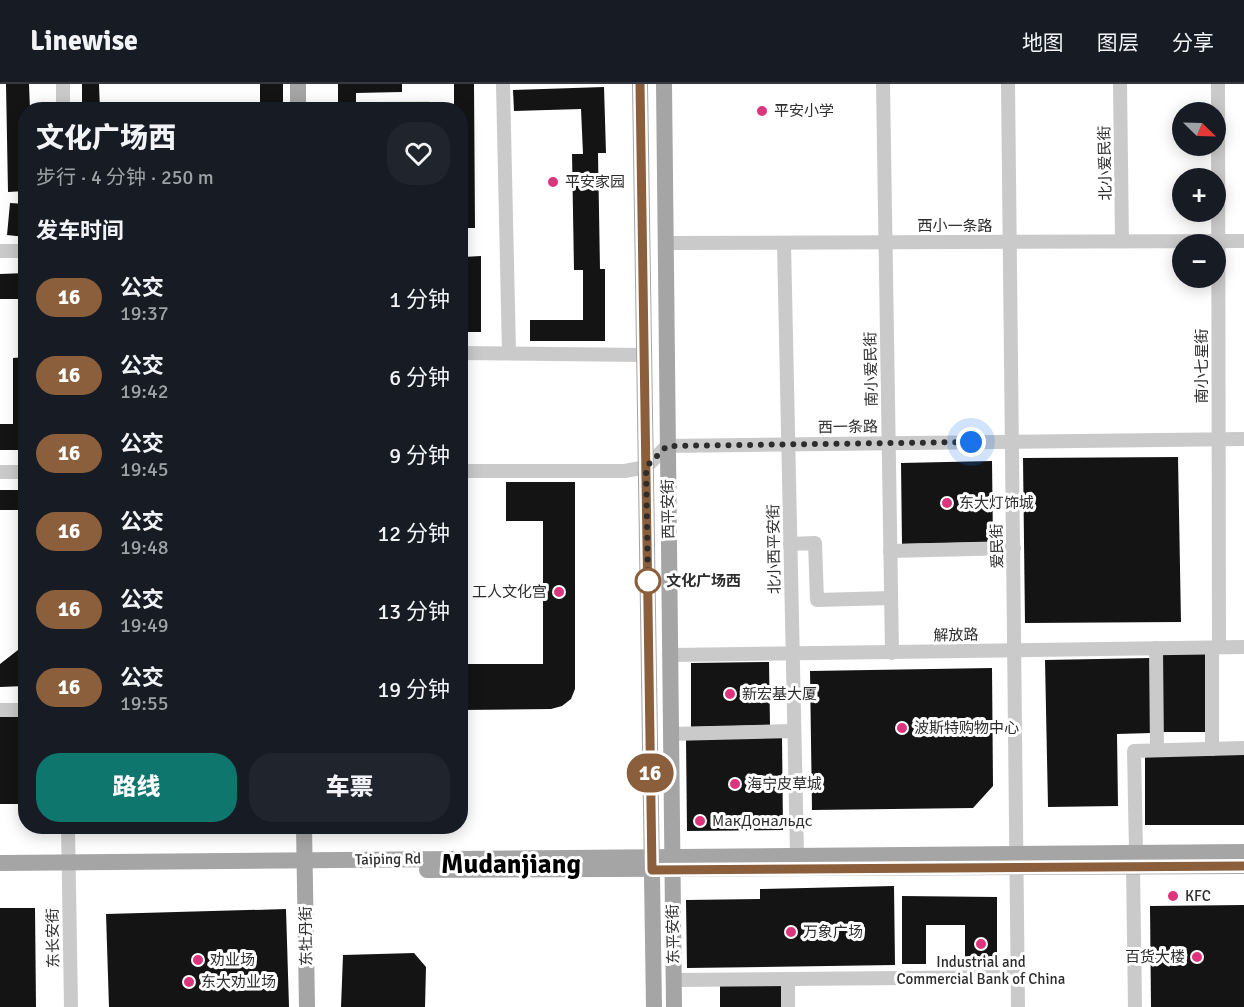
<!DOCTYPE html>
<html lang="zh">
<head>
<meta charset="utf-8">
<style>
	body { margin:0; font-family:Signika,"Noto Sans SC",sans-serif; background:#20242c; color:#f1f3f6; height:100vh; display:flex; flex-direction:column; font-size:22px; white-space:nowrap }
	* { box-sizing:border-box; margin:0 }
	p { font-size:20px; color:#9ea1a6 }
	.icon { flex:none; width:33px; height:33px; fill:none; stroke:currentColor; stroke-width:2; stroke-linecap:round; stroke-linejoin:round }
	.map { position:relative; flex:1; overflow:hidden }
	.drawer { position:absolute; left:18px; top:18px; width:450px; height:732px; display:flex; flex-direction:column; background:#171b24; border-radius:24px; box-shadow:0 3px 15px #0003 }
	.drawer>* { flex:none }
	.badge { padding:0 12px; border-radius:20px; font-size:21px; line-height:39px }
	.needle { width:39px; rotate:113deg }
	.tools { position:absolute; left:1172px; top:18px; display:grid; gap:12px }
	.tools a { display:grid; place-items:center; width:54px; height:54px; border-radius:50%; background:#171b24; box-shadow:0 3px 15px #0003; font-size:30px }
	.you { position:absolute; width:30px; height:30px; margin:-15px; border:4px solid #fff; border-radius:50%; background:#1a73e8; box-shadow:0 0 0 9px #1a73e833 }
	.map>.badge { position:absolute; translate:-50% -50%; box-shadow:0 0 0 3px #fff }
	h2 { padding:0 18px; font-size:22px; line-height:54px }
	.round { display:grid; place-items:center; flex:none; width:63px; height:63px; border-radius:24px; background:#20242c }
	.overview { display:flex; align-items:center; justify-content:space-between; height:102px; padding:0 18px }
	h1 { font-size:28px; font-weight:800; line-height:45px }
	.button { display:flex; gap:12px; margin-top:auto; padding:12px 18px }
	.button a { flex:1; height:69px; border-radius:24px; background:#0f766e; color:#fff; font-size:24px; font-weight:800; line-height:69px; text-align:center }
	.button a+a { background:#20242c; color:#f1f3f6 }
	ul { padding:0; list-style:none }
	li { display:flex; align-items:center; gap:18px; height:78px; padding:0 18px }
	li div { flex:1 }
	li b { display:block; font-size:22px }
	li em { font-style:normal }
	li .badge { min-width:66px; font-weight:700; text-align:center }
	header { display:flex; align-items:center; gap:36px; box-sizing:border-box; height:84px; padding:0 30px; background:#171b24; border-bottom:2px solid #363941 }
	header strong { font-size:28px }
	nav { display:flex; gap:33px; margin-inline-start:auto; font-size:21px }
	.map>svg:first-child { display:block }
	.green { fill:#e8eada }
	.building { fill:#141414 }
	.lines { fill:none; stroke-linecap:round; stroke-linejoin:round }
	.minor { stroke:#cacaca; stroke-width:14 }
	.major { stroke:#a5a5a5; stroke-width:16 }
	.line-casing { stroke:#fff; stroke-width:14 }
	.line { stroke:#8b5e3c; stroke-width:9 }
	.walk { stroke:#2d2d2d; stroke-width:6; stroke-dasharray:0 10.8 }
	.poi-dot { fill:#dd357c; stroke:#fff; stroke-width:2 }
	.stop-dot { fill:#fff; stroke:#8b5e3c; stroke-width:3 }
	.labels { text-anchor:middle; stroke-width:6; stroke-linejoin:round; paint-order:stroke }
	.poi-label { font-size:15px; fill:#2d2d2d; stroke:#fff; text-anchor:start }
	.street-label { font-size:15px; fill:#2d2d2d; stroke:#fff }
	.stop-label { font-size:15px; font-weight:bold; fill:#2d2d2d; stroke:#fff; text-anchor:start }
	.town-label { font-size:27px; font-weight:bold; fill:#000; stroke:#fff }
</style>
</head>
<body>
<header>
<strong>Linewise</strong>
<nav><a>地图</a><a>图层</a><a>分享</a></nav>
</header>
<div class="map">
<svg width="1244" height="923" viewBox="0 0 1244 923">
	<rect width="100%" height="100%" fill="#fff"/>
	<path class="green" d="M429,17v8h-58v-7z"/>
	<g class="building">
		<path d="M6,0h23l1,26h-4v81l-18,1z"/>
		<path d="M82,0h17l1,26h-18z"/>
		<rect x="260" y="0" width="23" height="26"/>
		<path d="M338,0h64v8l-46,1v17h-18z"/>
		<path d="M454,0h20l1,144h-15v-118h-6z"/>
		<path d="M604,3l2,66h-8l2,116h5v72h-75v-21h53v-50h-9l-2,-116h11l-2,-45 -67,2 -1,-21z"/>
		<path d="M10,119l16,1v33l-19,-2z"/>
		<path d="M481,172v76h-18v-75z"/>
		<path d="M26,189v26h-26v-25z"/>
		<path d="M26,273v93h-26v-26h13v-66z"/>
		<path d="M1178,373l3,165 -156,1 -2,-165z"/>
		<path d="M992,377l1,81 -91,2 -1,-81z"/>
		<path d="M506,398h69v207l-4,10 -9,7 -11,3 -91,1v-46h83v-143h-37z"/>
		<path d="M0,406h26v86h-7l-1,-66h-18z"/>
		<path d="M19,518h7v84l-26,1v-23l18,-14z"/>
		<path d="M1208,568l1,80h-46l-1,-79z"/>
		<path d="M1151,574v75l-34,1 1,72 -70,1 -3,-147z"/>
		<path d="M769,578l1,63 -79,2v-64z"/>
		<path d="M992,584l1,118 -20,22 -161,2 -2,-139z"/>
		<rect x="0" y="631" width="26" height="89"/>
		<path d="M782,653l1,93 -96,1 -1,-93z"/>
		<path d="M1244,669v72h-99v-71z"/>
		<path d="M894,802l1,79 -208,3 -1,-68 74,-1v-10z"/>
		<path d="M902,812l95,1v69h-32v-41h-39v39h-24z"/>
		<path d="M1244,821v102h-93l-1,-101z"/>
		<path d="M0,824h35l1,99h-36z"/>
		<path d="M286,825l3,98h-180l-3,-93z"/>
		<path d="M414,869l12,14 -1,40h-84l2,-52z"/>
		<path d="M784,899v24h-64v-23z"/>
	</g>
	<g class="lines">
		<g class="minor">
			<path d="M63,0v26"/>
			<path d="M503,0l6,269"/>
			<path d="M883,0l9,569"/>
			<path d="M1008,0l10,923"/>
			<path d="M1120,0l2,157"/>
			<path d="M1218,0l1,563"/>
			<path d="M665,159l579,-2"/>
			<path d="M784,159l13,611"/>
			<path d="M0,167h26"/>
			<path d="M460,269l184,2"/>
			<path d="M460,387h165l21,-4 21,-21 577,-7"/>
			<path d="M0,388h26"/>
			<path d="M790,460l25,-1 2,57 74,-2"/>
			<path d="M890,467l124,-3"/>
			<path d="M1156,564l1,102"/>
			<path d="M1212,564v101"/>
			<path d="M669,571l575,-8"/>
			<path d="M0,626h26"/>
			<path d="M670,650l124,-3"/>
			<path d="M68,742l3,181"/>
			<path d="M1136,768l-2,-101 110,-3"/>
			<path d="M1133,783l2,140"/>
			<path d="M788,895v28"/>
			<path d="M674,896l344,-3"/>
		</g>
		<g class="major">
			<path d="M298,0v26"/>
			<path d="M640,0l14,923"/>
			<path d="M664,0l10,923"/>
			<path d="M304,742l3,181"/>
			<path d="M0,779l1244,-11"/>
			<path d="M427,786l817,-4"/>
		</g>
	</g>
	<g class="lines">
		<defs>
			<path id="line" d="M640,0l12,786 592,-4"/>
		</defs>
		<use href="#line" class="line-casing"/>
		<use href="#line" class="line"/>
		<path class="walk" d="M648,497l-2,-114 21,-21 304,-4"/>
	</g>
	<g class="poi-dot">
		<circle cx="762" cy="27" r="6"/>
		<circle cx="553" cy="98" r="6"/>
		<circle cx="947" cy="419" r="6"/>
		<circle cx="559" cy="508" r="6"/>
		<circle cx="730" cy="610" r="6"/>
		<circle cx="902" cy="644" r="6"/>
		<circle cx="735" cy="700" r="6"/>
		<circle cx="700" cy="737" r="6"/>
		<circle cx="1173" cy="812" r="6"/>
		<circle cx="791" cy="848" r="6"/>
		<circle cx="981" cy="860" r="6"/>
		<circle cx="1197" cy="873" r="6"/>
		<circle cx="198" cy="876" r="6"/>
		<circle cx="189" cy="898" r="6"/>
	</g>
	<circle class="stop-dot" cx="648" cy="497" r="12"/>
	<g class="labels">
		<g class="poi-label">
			<text x="774" y="32">平安小学</text>
			<text x="565" y="103">平安家园</text>
			<text x="959" y="424">东大灯饰城</text>
			<text x="547" y="513" text-anchor="end">工人文化宫</text>
			<text x="742" y="615">新宏基大厦</text>
			<text x="914" y="649">波斯特购物中心</text>
			<text x="747" y="705">海宁皮草城</text>
			<text x="712" y="742">МакДональдс</text>
			<text x="1185" y="817">KFC</text>
			<text x="803" y="853">万象广场</text>
			<text x="1185" y="878" text-anchor="end">百货大楼</text>
			<text x="210" y="881">劝业场</text>
			<text x="981" y="883" text-anchor="middle">Industrial and<tspan x="981" dy="17">Commercial Bank of China</tspan></text>
			<text x="201" y="903">东大劝业场</text>
		</g>
		<g class="street-label">
			<text transform="translate(1105 79) rotate(-91)" y="5">北小爱民街</text>
			<text x="955" y="147">西小一条路</text>
			<text transform="translate(1202 282) rotate(-90)" y="5">南小七星街</text>
			<text transform="translate(871 285) rotate(-91)" y="5">南小爱民街</text>
			<text transform="translate(848 343) rotate(-1)" y="5">西一条路</text>
			<text transform="translate(668 425) rotate(-91)" y="5">西平安街</text>
			<text transform="translate(997 462) rotate(-91)" y="5">爱民街</text>
			<text transform="translate(774 465) rotate(-91)" y="5">北小西平安街</text>
			<text transform="translate(956 551) rotate(-1)" y="5">解放路</text>
			<text transform="translate(388 775) rotate(-1)" y="5">Taiping Rd</text>
			<text transform="translate(673 850) rotate(-91)" y="5">东平安街</text>
			<text transform="translate(306 852) rotate(-91)" y="5">东牡丹街</text>
			<text transform="translate(53 854) rotate(-91)" y="5">东长安街</text>
		</g>
		<g class="stop-label">
			<text x="666" y="502">文化广场西</text>
		</g>
		<g class="town-label">
			<text x="511" y="789">Mudanjiang</text>
		</g>
	</g>
</svg>
<div class="tools">
<a><svg class="needle" viewBox="-14 -14 28 28"><path d="M0-13l5 13h-10z" fill="#e53935"/><path d="M0 13l5-13h-10z" fill="#9ea1a6"/></svg></a>
<a>+</a>
<a>−</a>
</div>
<div class="you" style="left:971px;top:358px"></div>
<b class="badge" style="left:650px;top:689px;background:#8b5e3c;color:#fff">16</b>
<section class="drawer">
<div class="overview"><div><h1>文化广场西</h1><p>步行 · 4 分钟 · 250 m</p></div><a class="round"><svg class="icon" aria-label="heart" viewBox="0 0 24 24"><path d="M12 20l-8-8c-3-5 5-10 8-4 3-6 11-1 8 4z"/></svg></a></div>
<h2>发车时间</h2>
<ul>
<li><span class="badge" style="background:#8b5e3c;color:#fff">16</span><div><b>公交</b><p>19:37</p></div><em>1 分钟</em></li>
<li><span class="badge" style="background:#8b5e3c;color:#fff">16</span><div><b>公交</b><p>19:42</p></div><em>6 分钟</em></li>
<li><span class="badge" style="background:#8b5e3c;color:#fff">16</span><div><b>公交</b><p>19:45</p></div><em>9 分钟</em></li>
<li><span class="badge" style="background:#8b5e3c;color:#fff">16</span><div><b>公交</b><p>19:48</p></div><em>12 分钟</em></li>
<li><span class="badge" style="background:#8b5e3c;color:#fff">16</span><div><b>公交</b><p>19:49</p></div><em>13 分钟</em></li>
<li><span class="badge" style="background:#8b5e3c;color:#fff">16</span><div><b>公交</b><p>19:55</p></div><em>19 分钟</em></li>
</ul>
<div class="button"><a>路线</a><a>车票</a></div>
</section>
</div>
</body>
</html>
